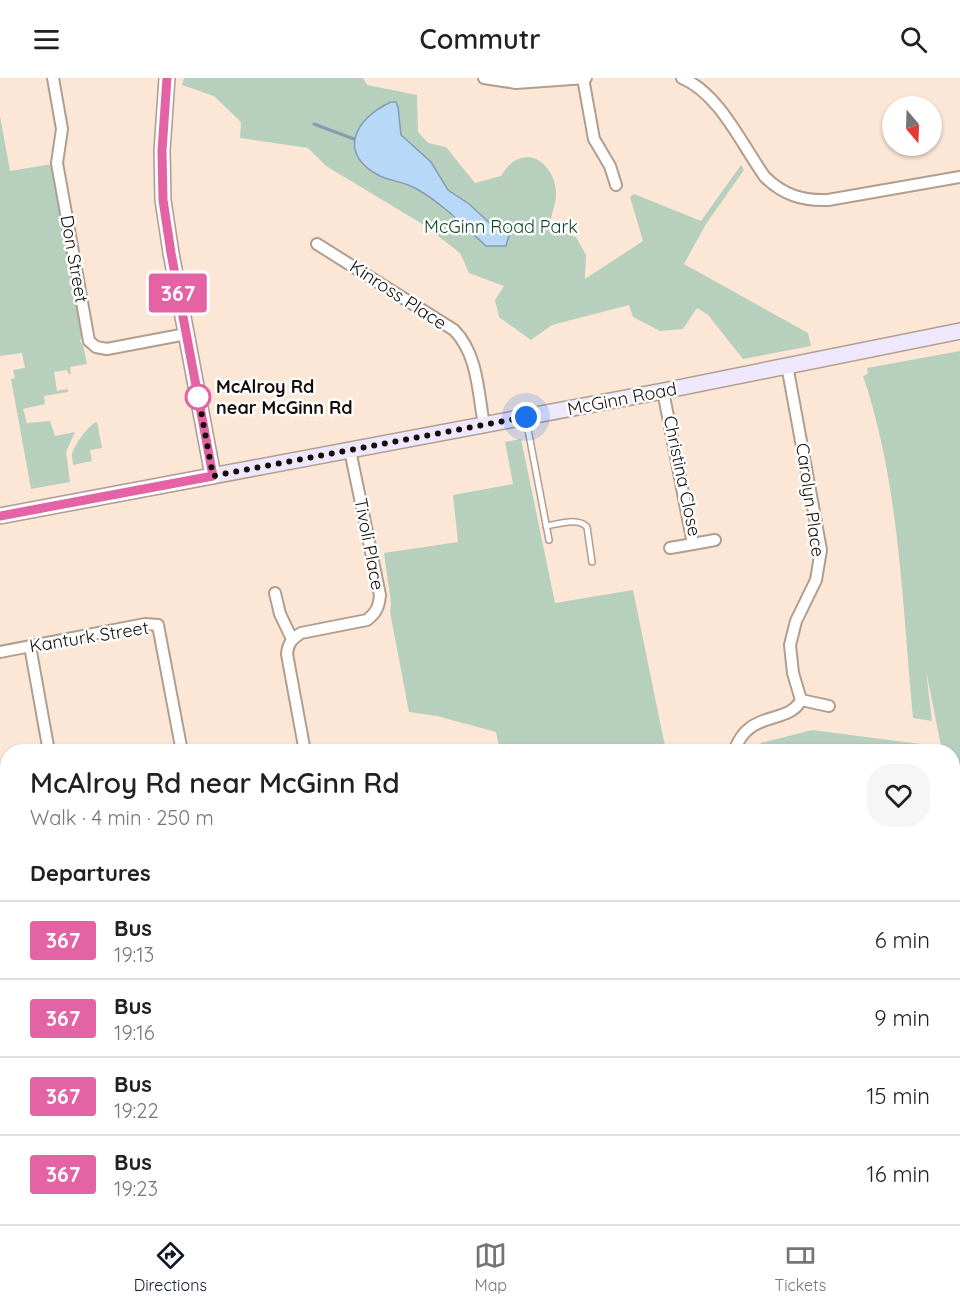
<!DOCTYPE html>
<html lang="en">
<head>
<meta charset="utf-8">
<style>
	body { margin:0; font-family:Quicksand,sans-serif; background:#f6f6f6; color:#202124; height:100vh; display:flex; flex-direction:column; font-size:22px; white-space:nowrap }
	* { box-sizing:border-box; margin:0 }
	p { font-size:20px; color:#757577 }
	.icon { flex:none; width:33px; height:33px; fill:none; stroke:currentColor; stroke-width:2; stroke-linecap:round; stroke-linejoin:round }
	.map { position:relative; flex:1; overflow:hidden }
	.side { position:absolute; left:0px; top:666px; width:960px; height:480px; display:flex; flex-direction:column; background:#fff; border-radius:24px 24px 0 0; box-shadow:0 2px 4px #0004 }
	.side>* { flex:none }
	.badge { padding:0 12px; border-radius:4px; font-size:21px; line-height:39px }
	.needle { width:39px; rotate:161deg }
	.controls { position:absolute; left:882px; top:18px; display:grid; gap:12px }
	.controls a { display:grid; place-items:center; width:60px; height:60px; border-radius:50%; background:#fff; box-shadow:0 2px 4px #0004; font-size:30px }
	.you { position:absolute; width:30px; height:30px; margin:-15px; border:4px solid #fff; border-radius:50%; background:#1a73e8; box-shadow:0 0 0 9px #1a73e833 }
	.map>.badge { position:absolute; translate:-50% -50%; box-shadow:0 0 0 3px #fff }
	h2 { padding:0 30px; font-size:22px; line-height:54px }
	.round { display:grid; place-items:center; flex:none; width:63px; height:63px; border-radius:24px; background:#f6f6f6 }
	.overview { display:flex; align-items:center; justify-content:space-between; height:102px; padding:0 30px }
	h1 { font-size:28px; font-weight:600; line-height:45px }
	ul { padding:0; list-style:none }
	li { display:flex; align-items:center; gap:18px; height:78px; padding:0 30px; border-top:2px solid #e0e0e0 }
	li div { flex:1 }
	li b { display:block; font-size:22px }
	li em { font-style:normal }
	li .badge { min-width:66px; font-weight:700; text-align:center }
	header { display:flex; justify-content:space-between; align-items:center; height:78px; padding:0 30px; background:#fff; font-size:27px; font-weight:600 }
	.tabs { display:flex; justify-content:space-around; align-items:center; height:84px; border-top:2px solid #e0e0e0; background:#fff; font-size:16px; color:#757577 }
	.tabs a { display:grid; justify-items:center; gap:3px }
	.tabs .selected { color:#111827 }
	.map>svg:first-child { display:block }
	.green { fill:#b7cfbd }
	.water { fill:#b7d8f7; stroke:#869bb0; stroke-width:1.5 }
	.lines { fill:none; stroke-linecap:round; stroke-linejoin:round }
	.stream { stroke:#869bb0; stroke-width:3 }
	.lane-casing { stroke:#b19e8e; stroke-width:8 }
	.street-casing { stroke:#b19e8e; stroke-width:14 }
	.secondary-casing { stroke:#b19e8e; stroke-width:18 }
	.lane { stroke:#fff; stroke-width:5 }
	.street { stroke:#fff; stroke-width:10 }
	.secondary { stroke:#efe8fd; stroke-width:15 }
	.line-casing { stroke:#fff; stroke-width:14 }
	.line { stroke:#e463a4; stroke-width:9 }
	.walk { stroke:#150e09; stroke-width:6; stroke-dasharray:0 10.8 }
	.stop-dot { fill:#fff; stroke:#e463a4; stroke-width:3 }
	.labels { text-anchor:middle; stroke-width:5; stroke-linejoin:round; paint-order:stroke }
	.park-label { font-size:18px; fill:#0b4a27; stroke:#fff }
	.street-label { font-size:18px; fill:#150e09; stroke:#fff }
	.stop-label { font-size:18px; font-weight:bold; fill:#150e09; stroke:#fff; text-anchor:start }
</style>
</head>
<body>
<header><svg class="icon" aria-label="menu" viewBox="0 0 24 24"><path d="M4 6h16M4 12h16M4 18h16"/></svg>Commutr<svg class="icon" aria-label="search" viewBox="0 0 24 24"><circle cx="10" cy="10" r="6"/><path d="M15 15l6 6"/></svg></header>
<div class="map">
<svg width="960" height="1146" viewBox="0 0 960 1146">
	<rect width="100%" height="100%" fill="#fce7d7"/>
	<g class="green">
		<path d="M184,0h179l4,7 50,10 1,37 10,11 18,4 29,36 26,-7c6,-10 13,-18 26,-19 18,0 30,22 29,38 0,12 -7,21 -5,33l25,9 10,18 -1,24 58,-38 -13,-44 4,-3 67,27 40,-56 3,5 -38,54 -22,40 124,69 3,13 -68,13 -35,-44 -11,-7 -14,21 -23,2 -27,-14 -4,-12 -77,20 -21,15 -32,-23 -4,-17 9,-14 -35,-13 -9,-20 -36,-28 -98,-59 -18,-18 -68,-10 1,-16 -27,-26 -32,-11z"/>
		<path d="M0,38l10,55 42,-7 30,173 -2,4 3,4 4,19 -17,3 1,8 -3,-2 -1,-3 -13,2 3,19 11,-2v3l-24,4 1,8 -22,5 4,14 23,-2 5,15 20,-4 -9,20 4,30 -39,7 -20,-110 4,-1 -2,-8 12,-2 -3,-15 -22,3z"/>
		<path d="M960,273v479h-3l-1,-6 -3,-2 -1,-70 -10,-1 -16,-80 6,50 -19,-3c-11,-114 -13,-233 -50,-342l5,-2 -1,-6z"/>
		<path d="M97,344l5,26 -12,2 2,11 -19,4c0,-2 -1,-7 -1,-10 1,-9 18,-32 25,-33z"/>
		<path d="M521,361l34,164 78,-13 33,161h-166l-4,-19 -59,-16 -28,-4 -19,-100 1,-9 -7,-50 74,-11 -5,-47 60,-11 -8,-42z"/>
		<path d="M812,652l108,14 7,7h-173l7,-8z"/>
		<path d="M952,852h8v294h-231l-7,-7 230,-1z"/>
	</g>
	<path class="water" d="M391,24h5l2,5 3,28 30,27 17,28 21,14 24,22 16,9 -3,11h-20c-23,-21 -44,-43 -71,-58 -11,-6 -24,-7 -35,-12 -44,-22 -25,-58 11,-74z"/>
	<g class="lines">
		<path class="stream" d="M314,46l40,15"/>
		<defs>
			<g id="lane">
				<path d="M526,341l23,121"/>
				<path d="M546,448c13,-2 32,-9 41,1l5,35"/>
				<path d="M595,1138l1,8"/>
			</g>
			<g id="street">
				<path d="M53,0l9,51 -5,34 32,178 7,6 11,2 79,-15"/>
				<path d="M484,0l32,5 70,-5"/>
				<path d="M583,0l11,61 16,27 6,19"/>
				<path d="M682,0c37,15 60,67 83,99 18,18 38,24 63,23l132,-23"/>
				<path d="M317,166l137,86c24,24 24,63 30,95"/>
				<path d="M663,313l30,153 22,-4"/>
				<path d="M670,470l23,-4"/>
				<path d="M275,515l5,21 12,25"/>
				<path d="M30,568l19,106"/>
				<path d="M0,574l145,-28 13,1 24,127"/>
				<path d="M801,622l28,6"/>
				<path d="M305,674l-18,-98c1,-11 5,-15 14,-21l66,-13c9,-7 12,-13 13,-25l-30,-145"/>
				<path d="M734,674c14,-44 54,-26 67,-52l-8,-27 -3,-28 6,-24 20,-41 5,-30 -34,-185"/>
				<path d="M0,1001l8,8"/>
				<path d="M0,1137l8,-1"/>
				<path d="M129,1138l1,8"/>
				<path d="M263,1138l2,8"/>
				<path d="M453,1138l2,8"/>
			</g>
			<g id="secondary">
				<path d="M167,0l-5,73 1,49 8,53 42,223"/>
				<path d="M0,438l663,-125 297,-60"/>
			</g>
		</defs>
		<use href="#lane" class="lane-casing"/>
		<use href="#street" class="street-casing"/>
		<use href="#secondary" class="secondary-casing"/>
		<use href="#lane" class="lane"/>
		<use href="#street" class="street"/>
		<use href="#secondary" class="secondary"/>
	</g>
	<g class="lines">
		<defs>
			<path id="line" d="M0,438l213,-40 -42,-223 -8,-53 -1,-49 5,-73"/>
		</defs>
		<use href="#line" class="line-casing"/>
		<use href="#line" class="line"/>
		<path class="walk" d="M198,319v-2l15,81 313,-59"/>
	</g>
	<circle class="stop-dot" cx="198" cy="319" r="12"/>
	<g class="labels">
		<g class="park-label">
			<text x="501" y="155">McGinn Road Park</text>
		</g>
		<g class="street-label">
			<text transform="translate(74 181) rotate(80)" y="6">Don Street</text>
			<text transform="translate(398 217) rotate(33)" y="6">Kinross Place</text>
			<text transform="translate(622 321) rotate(-11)" y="6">McGinn Road</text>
			<text transform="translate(682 398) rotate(78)" y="6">Christina Close</text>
			<text transform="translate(810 422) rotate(82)" y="6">Carolyn Place</text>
			<text transform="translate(369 466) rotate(79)" y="6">Tivoli Place</text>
			<text transform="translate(89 559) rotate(-9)" y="6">Kanturk Street</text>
		</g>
		<g class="stop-label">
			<text x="216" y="315">McAlroy Rd<tspan x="216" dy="21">near McGinn Rd</tspan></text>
		</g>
	</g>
</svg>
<div class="controls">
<a><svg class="needle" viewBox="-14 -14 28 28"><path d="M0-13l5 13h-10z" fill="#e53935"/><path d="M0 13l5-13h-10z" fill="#757577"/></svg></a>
</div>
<div class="you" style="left:526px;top:339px"></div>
<b class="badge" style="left:178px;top:215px;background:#e463a4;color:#fff">367</b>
<section class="side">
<div class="overview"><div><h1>McAlroy Rd near McGinn Rd</h1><p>Walk · 4 min · 250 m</p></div><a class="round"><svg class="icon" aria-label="heart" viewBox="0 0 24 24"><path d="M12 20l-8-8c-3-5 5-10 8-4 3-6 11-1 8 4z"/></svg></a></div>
<h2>Departures</h2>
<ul>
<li><span class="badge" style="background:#e463a4;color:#fff">367</span><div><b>Bus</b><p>19:13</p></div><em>6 min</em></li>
<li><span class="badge" style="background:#e463a4;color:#fff">367</span><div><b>Bus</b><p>19:16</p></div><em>9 min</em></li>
<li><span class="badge" style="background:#e463a4;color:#fff">367</span><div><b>Bus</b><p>19:22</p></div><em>15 min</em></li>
<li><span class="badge" style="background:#e463a4;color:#fff">367</span><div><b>Bus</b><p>19:23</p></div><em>16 min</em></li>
</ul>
</section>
</div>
<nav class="tabs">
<a class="selected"><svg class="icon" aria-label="directions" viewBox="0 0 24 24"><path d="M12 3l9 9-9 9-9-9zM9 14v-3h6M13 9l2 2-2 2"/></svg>Directions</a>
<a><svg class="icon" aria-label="map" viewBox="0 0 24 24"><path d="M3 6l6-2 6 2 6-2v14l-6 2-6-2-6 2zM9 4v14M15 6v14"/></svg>Map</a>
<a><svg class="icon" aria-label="tickets" viewBox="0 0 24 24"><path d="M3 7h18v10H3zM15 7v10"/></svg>Tickets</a>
</nav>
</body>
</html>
